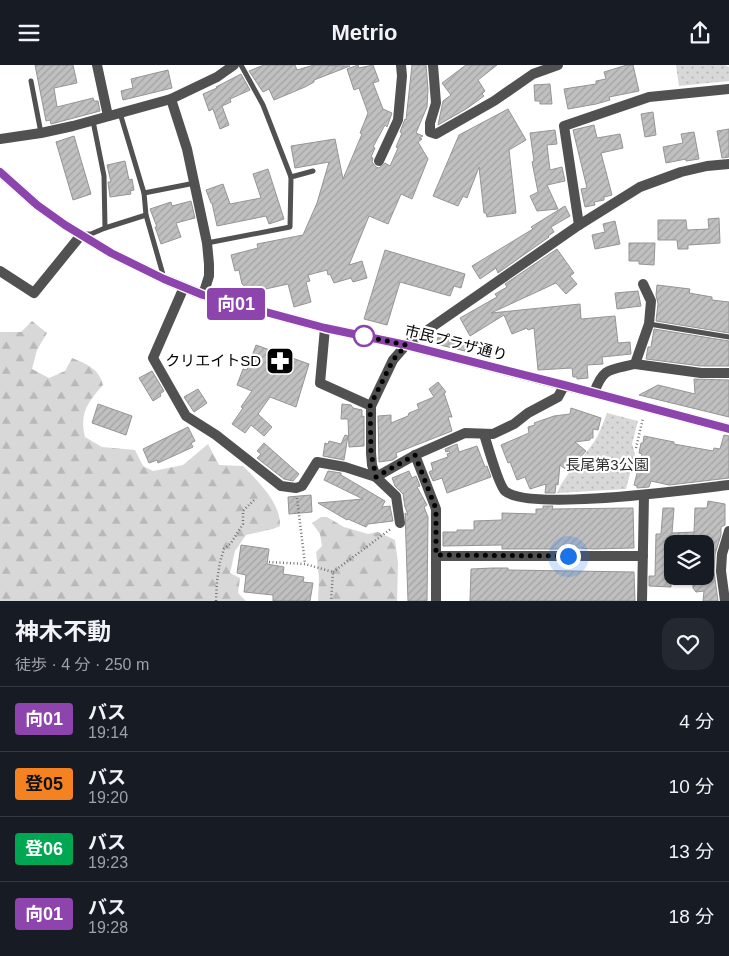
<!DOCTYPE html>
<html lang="ja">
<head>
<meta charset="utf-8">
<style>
	body { margin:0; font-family:Arial,"Noto Sans JP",sans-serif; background:#242831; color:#f1f3f6; height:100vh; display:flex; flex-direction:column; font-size:19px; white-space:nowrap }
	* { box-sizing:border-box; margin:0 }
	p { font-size:16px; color:#9ea1a6 }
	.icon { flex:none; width:28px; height:28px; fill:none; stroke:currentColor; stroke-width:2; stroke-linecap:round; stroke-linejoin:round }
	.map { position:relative; height:536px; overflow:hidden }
	.details { display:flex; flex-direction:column; background:#171b24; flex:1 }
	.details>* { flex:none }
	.badge { padding:0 10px; border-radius:4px; font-size:18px; line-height:32px }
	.buttons { position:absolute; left:664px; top:470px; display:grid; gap:10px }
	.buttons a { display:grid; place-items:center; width:50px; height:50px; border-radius:10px; background:#171b24; box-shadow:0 1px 4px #0004; font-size:25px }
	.you { position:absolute; width:25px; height:25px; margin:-12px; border:4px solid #fff; border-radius:50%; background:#1a73e8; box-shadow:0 0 0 8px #1a73e833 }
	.map>.badge { position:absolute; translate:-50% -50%; box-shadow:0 0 0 2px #fff }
	.round { display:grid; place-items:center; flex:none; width:52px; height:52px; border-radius:15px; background:#242831 }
	.overview { display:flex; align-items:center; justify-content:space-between; height:85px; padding:0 15px }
	h1 { font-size:24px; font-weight:700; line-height:38px }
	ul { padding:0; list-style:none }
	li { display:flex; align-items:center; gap:15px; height:65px; padding:0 15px; border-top:1px solid #363941 }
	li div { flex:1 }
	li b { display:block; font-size:19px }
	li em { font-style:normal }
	li .badge { min-width:55px; font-weight:700; text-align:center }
	header { display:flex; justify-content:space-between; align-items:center; height:65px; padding:0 15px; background:#171b24; font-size:22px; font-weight:700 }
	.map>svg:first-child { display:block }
	.forest { fill:url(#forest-firs) }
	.park { fill:url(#park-dots) }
	.building { fill:url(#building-hatch); stroke:#959595 }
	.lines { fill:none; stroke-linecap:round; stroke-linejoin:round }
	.path { stroke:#737373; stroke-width:2.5; stroke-dasharray:1 2.5; stroke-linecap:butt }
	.lane { stroke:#515151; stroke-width:5 }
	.street { stroke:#515151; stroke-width:10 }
	.secondary { stroke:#1e1e1e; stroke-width:10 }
	.line-casing { stroke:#fff; stroke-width:11 }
	.line { stroke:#8e44ad; stroke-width:8 }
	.walk { stroke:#000; stroke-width:5; stroke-dasharray:0 9 }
	.stop-dot { fill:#fff; stroke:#8e44ad; stroke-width:2.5 }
	.labels { text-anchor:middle; stroke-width:4.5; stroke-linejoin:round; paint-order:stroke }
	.street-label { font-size:15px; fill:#000; stroke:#fff }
	.poi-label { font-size:15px; fill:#000; stroke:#fff; text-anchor:end }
	.park-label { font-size:15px; fill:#2f2f2f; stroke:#fff }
</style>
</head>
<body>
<header><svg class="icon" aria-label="menu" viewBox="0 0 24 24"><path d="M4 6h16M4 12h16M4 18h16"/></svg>Metrio<svg class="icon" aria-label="share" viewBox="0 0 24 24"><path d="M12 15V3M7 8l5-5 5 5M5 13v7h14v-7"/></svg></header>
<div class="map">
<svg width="729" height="536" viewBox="0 0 729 536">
	<defs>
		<pattern id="forest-firs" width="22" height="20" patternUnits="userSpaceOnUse" patternTransform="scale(1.25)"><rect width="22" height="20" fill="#d8d8d8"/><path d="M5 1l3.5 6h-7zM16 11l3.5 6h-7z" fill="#b8b8b8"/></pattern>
		<pattern id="park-dots" width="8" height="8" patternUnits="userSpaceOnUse" patternTransform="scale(1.25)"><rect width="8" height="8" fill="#d8d8d8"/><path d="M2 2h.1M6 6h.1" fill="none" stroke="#b8b8b8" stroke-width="1.8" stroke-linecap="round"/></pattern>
		<pattern id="building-hatch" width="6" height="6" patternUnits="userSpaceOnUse" patternTransform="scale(1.25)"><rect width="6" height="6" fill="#c0c0c0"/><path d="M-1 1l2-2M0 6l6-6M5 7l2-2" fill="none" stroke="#a3a3a3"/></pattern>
	</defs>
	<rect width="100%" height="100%" fill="#fff"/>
	<g class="forest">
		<path d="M32,256l15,12 -10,17 -5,19 17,9 16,-7 7,-13c14,6 27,10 31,27 -15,17 -24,28 -18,52l17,10 33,3 8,16 10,5 30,-6 25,-21 11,21 24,1c15,15 38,37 37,60l-7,3 -27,6 -11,16 -5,22 10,5 -2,15 8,8h-246v-269h21z"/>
		<path d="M321,452h6l17,10 24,7 10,-2 17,8 3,23 -1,38h-79l1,-23 -3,-26 6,-6 -2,-12 -8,-11z"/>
	</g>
	<g class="park">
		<path d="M676,0h49l4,2v14l-50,5z"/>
		<path d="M607,348l31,8 -6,23 3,10 -9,35 -69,4c8,-20 25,-33 37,-51 6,-9 9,-19 13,-29z"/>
	</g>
	<g class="building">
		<path d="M35,0h38l4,18 -23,5 3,19 36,-9 1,3h4l2,10 -49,13 -1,-4 -4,1z"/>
		<path d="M264,0h31l2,5 17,-5 36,1 -36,14v2l-9,5 -31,13 -5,-11 -6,3 -14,-21z"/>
		<path d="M358,0l1,3 14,-3 6,16 -6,2 10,26 9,4 -5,14 -2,-2 -12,22 2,1 -4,9 2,1 -1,4 4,5 3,1 6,-5 5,3 8,-18 -2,-1 6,-14 -2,-1 5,-13 1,1 6,-55h14l2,24 -1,18 -11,26 7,3 -4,2 3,1 -4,3 10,17 -16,40 -11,-5 -13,30 -19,-8 -20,49 13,-4 5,17 -14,4 -2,-4 -17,5 -4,-9 -2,1 -1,-5 -19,5 2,6 -4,1 5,20 -17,5 -6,-23 -27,6 2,10 -21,-16 -3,-14 -4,1 -4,-16 27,-7 -1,-4 46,-9 14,-32 12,-41 -34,6 -4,-22 44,-7 8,40 19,-45 -2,-1 8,-20 -9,-25 -5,2 -7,-21z"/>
		<path d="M466,0h31l-19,15 7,11 -3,3 2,2 -18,13 -28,16 5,-24 8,-6 -9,-12z"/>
		<path d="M627,0h6l6,26 -30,6 1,3 -14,4 -28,5 -4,-20 32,-5v-3l10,-2 -2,-7z"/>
		<path d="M168,5l4,18 -49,12 -2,-9 12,-3 -2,-9z"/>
		<path d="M241,9l9,16 -20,9 1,3 -9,4 7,19 -9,4 -7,-20 -4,2 -6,-17 14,-6 -1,-1z"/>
		<path d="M550,19l2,20h-12v-3h-5l-1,-16z"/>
		<path d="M508,44l18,31 -17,10 7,63 -29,4 -1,-4h-2l-5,-46 -12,31 -4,-2 -5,10 -25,-10 26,-61z"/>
		<path d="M653,47l3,23 -11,2 -4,-23z"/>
		<path d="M594,60l3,13 23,-4 3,14 -22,5 11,42 -8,2v3l-10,2 1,3 -10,2 -4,-18 6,-1 -14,-58z"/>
		<path d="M729,64v28l-7,1 -5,-27z"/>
		<path d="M555,65l2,14 -10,1 3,25 12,-3 3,14 -18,4 11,24 -21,2 -7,-15 8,-4 -6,-30 2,-1 -4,-28z"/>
		<path d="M694,67l5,27 -13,2v-2l-20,4 -3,-16 20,-4 -2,-9z"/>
		<path d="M74,71l17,58 -18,6 -17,-58z"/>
		<path d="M125,96l4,19 3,-1 2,11 -4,1 1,3 -21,3 -2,-15h3l-4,-17z"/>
		<path d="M268,104l16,50 -15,5 -3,-8 -49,10 -5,-23h-1l-5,-13 17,-6 7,20 31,-6 -8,-24z"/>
		<path d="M191,136l4,17 -19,5 5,14 -20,7 -6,-17h2l-7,-18 21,-7 1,4z"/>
		<path d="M565,141l5,10 -19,11 3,5 -6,4 1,1 -51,36 -2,-5 -16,11 -8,-13 61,-37 -2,-2z"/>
		<path d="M719,153l1,25 -32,2v4h-10l-1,-9h-19v-20h28l1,10 22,-1 -1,-10z"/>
		<path d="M615,156l5,23 -25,5 -3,-14 13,-3 -2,-8z"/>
		<path d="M629,178h26l-1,22 -15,-1v-3h-10z"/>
		<path d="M557,184l17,24 -4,3 7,8 -11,10 -10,-11 -65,30 89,-9 1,15 34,-3 3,27 12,-1 1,12 -29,3 1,7 -16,1 1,13 -11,1v-2h-4l-1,-9 -34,2 -4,-42 -6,2 -1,-2 -15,6 -8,-19 -34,21 -10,-18 37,-21 -2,-3 12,-7 -2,-3z"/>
		<path d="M385,185l80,24 -4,14 -7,-2 -4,10 -50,-14 -13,43 -23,-6z"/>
		<path d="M657,220l33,4 -1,4 23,4v3l17,2v31l-73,-12 2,-17 -2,-9z"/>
		<path d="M638,226l3,15 -24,3 -2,-16z"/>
		<path d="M654,264l75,12v25h-28l-55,-7 2,-12h3z"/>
		<path d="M439,269l32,8 -2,10 -33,-8z"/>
		<path d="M256,280l53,19 -13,43 -26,-10 -12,17 14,13 -8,9 -13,-11 -6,8 -13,-9 11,-16 -2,-1 11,-16 -15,-6 6,-16 4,1z"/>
		<path d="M152,306l12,20 -4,3 1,2 -8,5 -14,-23z"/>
		<path d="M694,314l35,1v37l-90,-22 19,-10 37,9z"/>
		<path d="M438,317l8,10 -2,1 8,24h-4l4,14 -56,22 1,4 -4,3 -14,2 -1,-46 13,-1v8l17,-7 1,-3 10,-4 -2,-5 17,-7 -5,-8z"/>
		<path d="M198,324l9,14 -13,9 -10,-15z"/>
		<path d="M98,339l34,12 -6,19 -34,-12z"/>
		<path d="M342,339l9,1 2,3 9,2v7l2,-1v30l-15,1 -1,-28h-7z"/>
		<path d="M571,343l30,10 -3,12 -5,-1v9h-3v2l-15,2 11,9 -18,20 -8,-6 -2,20 -2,-1 -1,9h-10l1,-9 -16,5 -5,-12 -8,3 -7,-18 -2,1 -7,-18 28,-12 -1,-6 7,-2 -1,-2 20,-7 16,-2z"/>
		<path d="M188,362l7,14 -4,2 2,4 -35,16 -1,-3 -8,3 -6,-14z"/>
		<path d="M345,370l3,1 -4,24 -21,-4 2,-13 3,1 1,-3 12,3z"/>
		<path d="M724,370l5,1v42l-60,7 -18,-4 -2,6 -12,1v-2l-3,-1 8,-31 -3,-1 2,-10h2l1,-7 30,6v2l39,7 1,-3 6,1z"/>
		<path d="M264,378l35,31 -6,7 -9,-2 -27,-21 4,-4 -4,-3z"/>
		<path d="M457,379l2,8 18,-6 8,21 2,-1 4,11 -44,16 -5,-15 -9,3 -4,-9 4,-2 -2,-7 17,-6 -1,-3 3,-1 -1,-2 -3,1 -1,-3z"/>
		<path d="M328,406l13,2v2l44,26 -3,6 8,-1 3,15 -25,3 -2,3 -18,-8 -1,1 -29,-17 45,-4 -39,-19z"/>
		<path d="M409,406l3,7 4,-2 4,10 -3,1 10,18 -3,2 4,10 -1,84h-19l-3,-88 3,2 -3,-8 -2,-13 -8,-8 -3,-8z"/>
		<path d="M311,430l1,17 -23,2 -1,-17z"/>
		<path d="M708,436l17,3v21l-4,2v8l-6,19 -1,18 4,29h-15l1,-10 -8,1 -3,-4v-9h12v-35h-35l1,43 -22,-1v-10h6l1,-42h5l2,-26h11l-2,25 22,-1 1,-24h12z"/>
		<path d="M543,441h10l-1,3 81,-1 1,40 -41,1 -28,-2v2h-63v-4l-59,1v-14h14v-2h17v-9l28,-1v-7l34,1v-5h7z"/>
		<path d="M241,480l28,4 -2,15 17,3 -1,7 21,3 -1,5 10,1 -3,18h-37v-6l-29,-3 2,-17 -9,-2z"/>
		<path d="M493,503h15v2l126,2 1,29h-165l1,-32z"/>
	</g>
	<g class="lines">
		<g class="path">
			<path d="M636,383l7,-30"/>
			<path d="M297,433l8,66"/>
			<path d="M269,497l36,2 28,8 -2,29"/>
			<path d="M333,507l59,-44"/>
			<path d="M216,536l1,-20 3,-19 4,-13 7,-6 12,-19v-13l11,-11"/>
		</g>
		<g class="lane">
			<path d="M241,0l22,40 28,72"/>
			<path d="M31,16l10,52"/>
			<path d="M120,48l24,80 2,22 18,63"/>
			<path d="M144,128l51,-10"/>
			<path d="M105,163l41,-13"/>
			<path d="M84,169h7l14,-6 -1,-52 -11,-55"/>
			<path d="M207,178l83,-16 1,-50 22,-6"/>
			<path d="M649,259l80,13"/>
		</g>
		<g class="street">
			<path d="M97,0l11,51"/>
			<path d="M433,0l3,38 -6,20v9l6,2 58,-33 39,-27 25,-9"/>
			<path d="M171,34l16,50 20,94 2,21v12l-6,19"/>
			<path d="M0,74l41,-6 32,-7 98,-27 46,-22 17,-12"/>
			<path d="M379,96l19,-41 4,-44 -1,-11"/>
			<path d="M579,160l-15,-99 85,-29 80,-8"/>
			<path d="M0,206l34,22 47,-58"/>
			<path d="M184,222l-31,71 33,58 30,19 65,51 15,2 6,-2 15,-24 28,5 31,10 39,-22 50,-22 28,1 21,-10 14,-11 30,-16 6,-11"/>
			<path d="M325,263l-5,55 51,23"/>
			<path d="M635,299l66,9h28"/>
			<path d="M594,328c9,-26 16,-23 41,-29l14,-40 2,-23 -8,-17"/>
			<path d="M484,369c3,10 15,52 21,57 24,21 187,-2 224,-6"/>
			<path d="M415,390l21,54v92"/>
			<path d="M400,458l-4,-27 -20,-19 -4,-12 -1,-12v-47l22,-46 13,-15 173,-120 61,-38 41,-15 26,-6 22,-2"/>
			<path d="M436,491h207"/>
			<path d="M642,536l2,-106"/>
			<path d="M725,536l-4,-30 1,-17 7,-23"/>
		</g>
		<path class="secondary" d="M0,107l37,33 28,20 46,28 53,26 39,16 122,33 81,17 188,48 135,36"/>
	</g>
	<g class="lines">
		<defs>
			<path id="line" d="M0,107l37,33 28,20 46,28 53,26 39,16 122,33 81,17 158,40 165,44"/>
		</defs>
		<use href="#line" class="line-casing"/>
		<use href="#line" class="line"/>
		<path class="walk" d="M364,271l-6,-1 48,10 -13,15 -23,46 1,47 5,24 39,-22 21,54v46l132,1"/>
	</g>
	<defs>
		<symbol id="pharmacy-square" viewBox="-11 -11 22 22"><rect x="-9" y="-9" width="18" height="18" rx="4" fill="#000" stroke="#fff"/><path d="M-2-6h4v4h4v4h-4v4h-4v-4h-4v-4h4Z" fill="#fff"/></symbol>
	</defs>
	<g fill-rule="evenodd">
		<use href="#pharmacy-square" x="264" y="280" width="32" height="32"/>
	</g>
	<circle class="stop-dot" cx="364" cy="271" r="10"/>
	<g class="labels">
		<g class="street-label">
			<text transform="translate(456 278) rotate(14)" y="5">市民プラザ通り</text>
		</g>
		<g class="poi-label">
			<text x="261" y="301">クリエイトSD</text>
		</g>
		<g class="park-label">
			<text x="607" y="405">長尾第3公園</text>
		</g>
	</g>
</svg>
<div class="buttons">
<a><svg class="icon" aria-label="layers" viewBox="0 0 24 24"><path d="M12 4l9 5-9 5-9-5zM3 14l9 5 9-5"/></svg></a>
</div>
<div class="you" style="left:568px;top:491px"></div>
<b class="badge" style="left:236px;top:239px;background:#8e44ad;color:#fff">向01</b>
</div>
<section class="details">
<div class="overview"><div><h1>神木不動</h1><p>徒歩 · 4 分 · 250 m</p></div><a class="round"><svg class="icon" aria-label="heart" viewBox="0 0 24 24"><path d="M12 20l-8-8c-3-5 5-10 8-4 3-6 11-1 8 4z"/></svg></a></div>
<ul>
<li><span class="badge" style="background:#8e44ad;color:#fff">向01</span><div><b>バス</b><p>19:14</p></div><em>4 分</em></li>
<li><span class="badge" style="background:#f58220;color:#111">登05</span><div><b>バス</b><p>19:20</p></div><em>10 分</em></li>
<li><span class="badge" style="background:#00a651;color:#fff">登06</span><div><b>バス</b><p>19:23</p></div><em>13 分</em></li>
<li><span class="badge" style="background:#8e44ad;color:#fff">向01</span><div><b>バス</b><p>19:28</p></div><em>18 分</em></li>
</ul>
</section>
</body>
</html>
